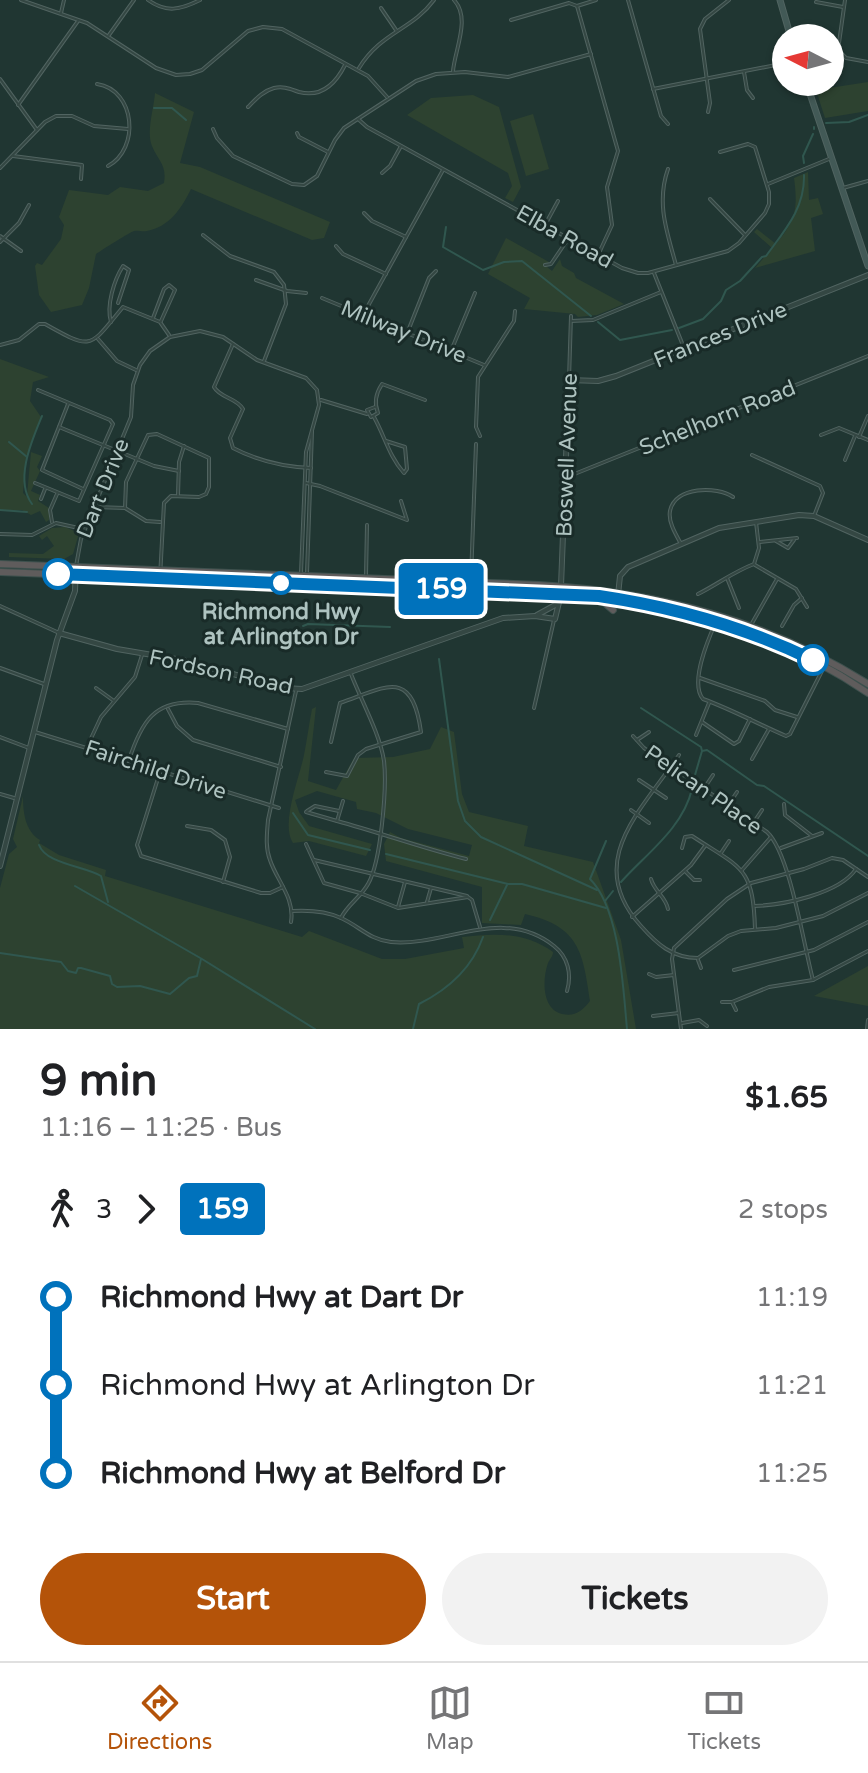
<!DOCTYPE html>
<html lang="en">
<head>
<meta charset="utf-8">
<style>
	body { margin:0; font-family:"Varela Round",sans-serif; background:#f2f2f2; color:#202124; height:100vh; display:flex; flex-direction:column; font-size:30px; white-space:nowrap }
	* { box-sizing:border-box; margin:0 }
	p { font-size:26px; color:#757577 }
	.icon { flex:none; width:44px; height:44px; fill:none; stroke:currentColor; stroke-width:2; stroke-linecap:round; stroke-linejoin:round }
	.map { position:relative; height:1029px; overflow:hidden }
	.drawer { display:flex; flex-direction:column; background:#fff; flex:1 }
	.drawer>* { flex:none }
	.badge { padding:0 16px; border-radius:6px; font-size:28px; line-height:52px }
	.needle { width:52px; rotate:276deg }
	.buttons { position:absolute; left:772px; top:24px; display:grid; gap:16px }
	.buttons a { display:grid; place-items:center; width:72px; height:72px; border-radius:50%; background:#fff; box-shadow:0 2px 6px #0004; font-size:40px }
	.map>.badge { position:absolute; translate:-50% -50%; box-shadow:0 0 0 4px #fff }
	.legs { display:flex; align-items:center; gap:12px; height:88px; padding:0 40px; font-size:26px }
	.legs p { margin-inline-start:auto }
	.overview { display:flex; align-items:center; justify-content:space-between; height:136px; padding:0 40px }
	h1 { font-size:44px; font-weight:700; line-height:60px }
	.action { display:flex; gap:16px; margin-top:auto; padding:16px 40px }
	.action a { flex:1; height:92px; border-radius:48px; background:#b45309; color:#fff; font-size:32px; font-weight:700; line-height:92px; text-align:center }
	.action a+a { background:#f2f2f2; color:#202124 }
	ul { padding:0 40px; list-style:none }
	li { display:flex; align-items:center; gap:28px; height:88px; font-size:30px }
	li i { display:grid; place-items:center; width:12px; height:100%; margin:0 10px; background:currentColor }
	li i::after { content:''; width:20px; height:20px; margin:-10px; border:6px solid; border-radius:50%; background:#fff }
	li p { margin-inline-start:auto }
	li:first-child i { background:linear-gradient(#0000 50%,currentColor 0) }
	li:last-child i { background:linear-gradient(currentColor 50%,#0000 0) }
	.dock { display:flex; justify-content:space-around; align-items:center; height:112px; border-top:2px solid #e0e0e0; background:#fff; font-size:22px; color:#757577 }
	.dock a { display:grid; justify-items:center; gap:4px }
	.dock .selected { color:#b45309 }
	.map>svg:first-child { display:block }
	.green { fill:#2d4230 }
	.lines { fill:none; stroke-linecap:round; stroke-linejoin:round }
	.stream { stroke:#30574f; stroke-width:2 }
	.minor-casing { stroke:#516461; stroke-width:4 }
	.tertiary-casing { stroke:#516461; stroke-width:6 }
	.secondary-casing { stroke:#516461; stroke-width:7 }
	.trunk-casing { stroke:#3e514e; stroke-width:8 }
	.minor { stroke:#344743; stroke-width:2 }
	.tertiary { stroke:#344743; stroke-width:4 }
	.secondary { stroke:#425956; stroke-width:5 }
	.trunk { stroke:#5f5c5c; stroke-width:6 }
	.line-1-casing { stroke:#fff; stroke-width:18 }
	.line-1 { stroke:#0072bc; stroke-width:12 }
	.stop-1-dot { fill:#fff; stroke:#0072bc; stroke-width:4 }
	.labels { text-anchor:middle; stroke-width:6; stroke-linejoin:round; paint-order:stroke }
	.street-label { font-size:22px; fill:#aec3c0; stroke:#192b28 }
	.stop-label { font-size:22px; font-weight:bold; fill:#aec3c0; stroke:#192b28 }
</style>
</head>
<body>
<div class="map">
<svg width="868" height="1029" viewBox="0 0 868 1029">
	<rect width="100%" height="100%" fill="#203632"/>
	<g class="green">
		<path d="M868,82v29l-43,7 -9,-28z"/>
		<path d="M155,93l39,19 -14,51 20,4 130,55 -6,16 -12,2 -121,-51c-9,19 -22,38 -44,42 -5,1 -9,-1 -13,0 -4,1 -32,19 -38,23l-7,34 -7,17 -31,7 -12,-17 -4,-29 2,-3 5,2 19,-26 3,-14 -5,-8 10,-27 39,5 12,-8 28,4 16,-8c3,-19 -6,-22 -12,-37 -6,-14 2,-38 3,-53z"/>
		<path d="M473,95l26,12 22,80 -8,15 -8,-4 7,-12 -4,-13 -101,-58 24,-17z"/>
		<path d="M533,114l16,55 -23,7 -16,-55z"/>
		<path d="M808,172l1,28 9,-2 5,16 -12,4 4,33 -60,17 17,-20 -18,-16 3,-3 19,15c20,-24 22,-36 18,-66z"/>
		<path d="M506,238l43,24 -3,4 6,5 8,-12 2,7 12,7 2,5 48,26 -27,11 -19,2 -3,-3 -51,-5 6,-11 -42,-24z"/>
		<path d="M0,359l49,18 -16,5 -3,19 11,16 -15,41 -3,35 8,8 -4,-6 4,-43 11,4 -5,11 3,4 -9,20 9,4 -2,6 11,7v12l-3,2 -6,-11 -9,4 -9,-5 -22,1z"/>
		<path d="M65,527l14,6 -6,21 -9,5 -55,-2v-4l34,1 11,-8 -7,-10 -5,4 -3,-4 13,-8z"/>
		<path d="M316,707l-8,74 28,9 18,-32 39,-1 37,-8 11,-22 13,5 8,62 7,18 59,14 -4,20 69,16 28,78 15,89h-636v-141l9,-34 8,-7 -4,-8 10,-43c0,16 2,35 17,44l-1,3 20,12 47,15 -1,6 197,61 7,-6 73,28h23l59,-11 -2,-11c33,-4 63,-5 91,15 0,4 -3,7 -5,11 -6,17 -6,46 14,51 13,3 20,-3 28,-13 -7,-49 -11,-75 -65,-87l-4,11 -39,-2v-36l-96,-26 -2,-17 6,-12 11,6 68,18 3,-11 -64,-16 -32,-16 -19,-4 -1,-7 -39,-11 -22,9 4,12 10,14 63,18 -6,12 -57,-15 -16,2c-13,-19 7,-67 11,-88 3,-15 5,-31 8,-46z"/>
		<path d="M868,966v40l-54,-10z"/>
	</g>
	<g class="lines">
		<g class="stream">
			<path d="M154,108h18l14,12"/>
			<path d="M826,123l23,-1 19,-7"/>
			<path d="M814,127v2"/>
			<path d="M804,163l-1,-7 10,-22"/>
			<path d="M446,227l-3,20 40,23 21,-8 18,-1 69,55"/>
			<path d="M598,322l22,18 52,-10"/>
			<path d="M679,328l24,-9 18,-18 5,-11 14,-9 22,-24 4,-1c19,-26 39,-48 38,-81"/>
			<path d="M9,442l18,15"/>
			<path d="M32,504c-18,-24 0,-64 10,-88"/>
			<path d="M0,510l27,2"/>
			<path d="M303,626l5,-2 82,3"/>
			<path d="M439,659l19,142 7,20 16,16 116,53"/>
			<path d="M641,708l60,39 1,4 -7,24"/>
			<path d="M702,751l5,-1 50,35 7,1 104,70"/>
			<path d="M293,813l15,22 62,15"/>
			<path d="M606,841l-16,38c30,30 33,108 37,150"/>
			<path d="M39,845c7,19 45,21 62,31l7,26"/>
			<path d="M386,854l122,30h14l84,24"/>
			<path d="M621,882c25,-28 62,-54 71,-93"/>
			<path d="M75,886l127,73 113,70"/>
			<path d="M605,901l8,-10"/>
			<path d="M490,920l17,-35"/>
			<path d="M0,953l61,9 7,9 8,2 2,-5h3l29,8 2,8 5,3 23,-1 30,8 19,-16 8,-2 4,-17"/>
			<path d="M413,1029l6,-25c28,-14 53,-36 64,-67"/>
		</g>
		<defs>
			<g id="minor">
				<path d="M21,0l66,23 69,45 20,7 14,-1 12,-4 46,-39 15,-4 19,2 86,47 19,21"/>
				<path d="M148,0c18,13 32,10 52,0"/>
				<path d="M628,0l33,116 7,8"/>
				<path d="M845,0l-7,50 8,8 22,4"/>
				<path d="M816,2l27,5"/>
				<path d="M577,6l41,145 -11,36 5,38 -13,28"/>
				<path d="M381,8l15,22"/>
				<path d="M61,13l3,-13"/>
				<path d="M511,20l58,-17 8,3 19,-6"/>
				<path d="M109,35l25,-35"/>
				<path d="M359,68c22,-36 53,-38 75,-68"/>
				<path d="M453,71c2,-22 18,-53 1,-71"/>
				<path d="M744,72l3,18 6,8"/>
				<path d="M0,79l37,51"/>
				<path d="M97,84c39,6 43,65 11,82"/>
				<path d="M653,89l133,-26"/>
				<path d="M18,105l60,-84"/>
				<path d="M248,107c8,-8 15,-16 26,-19 10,-2 16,1 25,4 23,6 37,-9 46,-27"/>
				<path d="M708,112l2,-9 -10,-74 5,-10 24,-19"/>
				<path d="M358,119l9,8 255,141 16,5h10l80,-22 11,-8 26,-30 4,-9v-12l-14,-45 -7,-3 -28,8"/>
				<path d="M213,129l4,9 16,18 59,28 12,1 13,-9 18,-36 9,-12 72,-47 20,-7 29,-2 43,5 83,-23"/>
				<path d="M297,133l2,4 29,15"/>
				<path d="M13,156l69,9 -1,14"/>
				<path d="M0,168l45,-46 11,-6h16l22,10 34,3"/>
				<path d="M668,169c-12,34 -1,63 8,96"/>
				<path d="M382,173l8,-7 11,-20"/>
				<path d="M768,184l61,-25"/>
				<path d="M843,188l25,-7"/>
				<path d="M710,199l35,36"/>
				<path d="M364,213l8,8 34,16"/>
				<path d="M545,225l13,-24"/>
				<path d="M203,235l27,21 44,16 10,13 2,19 -22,57"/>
				<path d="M0,236l21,15"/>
				<path d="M0,242l19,-19 10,-18"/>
				<path d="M336,246l7,8 43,20"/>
				<path d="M545,265l6,-1 17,-25"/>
				<path d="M654,273l30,75"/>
				<path d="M256,280l31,11 19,2"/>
				<path d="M322,298l162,67"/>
				<path d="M363,315l80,-145"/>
				<path d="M153,318l11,-29 5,-4 6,5 -14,31"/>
				<path d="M571,321l22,-1 68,-28"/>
				<path d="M111,322c-5,-16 3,-42 12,-56l6,4 -11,33"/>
				<path d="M408,331l21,-53 7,-7"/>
				<path d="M98,339l19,22 19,9"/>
				<path d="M233,344l-19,43c6,11 23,11 29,22l-13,29 3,10c25,13 51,19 78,20"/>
				<path d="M0,345l19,-5 20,-16h6c48,27 44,24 78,-17l37,15 9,13"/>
				<path d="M451,351l24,-58"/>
				<path d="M569,379l2,-63"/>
				<path d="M321,400l46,14"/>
				<path d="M68,404l-26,66 41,19"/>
				<path d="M375,407l-8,3 4,7 7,-4c-4,-10 -2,-20 4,-29l43,16"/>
				<path d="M374,417c11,20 15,39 30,56l3,-4 -2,-22 -19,-6"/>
				<path d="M59,427l95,39 25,5"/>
				<path d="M821,435l18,-7 29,12"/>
				<path d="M480,436l-4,-9 2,-50 36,-56 1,-10"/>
				<path d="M859,437l9,-21"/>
				<path d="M752,455l68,31 3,7 -9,23"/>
				<path d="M845,460l10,-24"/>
				<path d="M567,477l301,-121"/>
				<path d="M35,483l44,18 34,-77 -3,-4 -72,-30"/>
				<path d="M306,483l14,3 87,34 -6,-19"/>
				<path d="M178,495l1,-33 5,-16"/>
				<path d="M41,499l4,-10"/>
				<path d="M95,507l30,1 21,13 14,1"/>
				<path d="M125,508l1,-26 22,-47 9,-1 52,24v29l-3,7 -7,3 -28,-1 -7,7 -4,75"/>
				<path d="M52,522l-2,-12 7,-16"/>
				<path d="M0,534l32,1 24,-12 27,6"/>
				<path d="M776,541l12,7 6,-8"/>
				<path d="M680,542c-5,-9 -12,-21 -10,-31 5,-25 47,-25 63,-14"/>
				<path d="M760,542l37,-4"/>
				<path d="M755,565l41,24 11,18"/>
				<path d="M76,566l5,-27 50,-122 2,-32 7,-20 10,-14 20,-14 30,-6 23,6 34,23 49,18 11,12 2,15 -13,47 -5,121"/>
				<path d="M307,573l5,-142"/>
				<path d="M366,576l1,-51"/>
				<path d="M471,578l5,-134"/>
				<path d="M727,578l12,30"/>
				<path d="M698,594c20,-10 35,-22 56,-30l5,-16 -3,-26"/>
				<path d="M0,606l57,26"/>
				<path d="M715,624c-8,18 -25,60 -12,75 30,11 55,25 83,37l4,-2 37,-73"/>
				<path d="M751,625l26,-46"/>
				<path d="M782,626l12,-21 8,-7"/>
				<path d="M0,668l44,16"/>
				<path d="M700,678l65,23 10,9 22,7"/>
				<path d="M96,688l18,13"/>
				<path d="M534,708l20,-88"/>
				<path d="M168,709l9,17 16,14 88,27"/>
				<path d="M702,722l32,22 5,-3 11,-22"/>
				<path d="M35,732l244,76"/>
				<path d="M696,735l13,-32"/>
				<path d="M633,736l11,12 123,84c23,21 37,115 46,148"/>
				<path d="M0,737l29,11"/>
				<path d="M637,740l12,-8"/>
				<path d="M87,747l14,-30 34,-40 7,-22"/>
				<path d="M679,755c-38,56 -96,107 -38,171 16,18 31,32 57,32l30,-22 13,-5 35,-3 47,-12 45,-23"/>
				<path d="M752,759l17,-30"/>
				<path d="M129,760c12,-37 25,-61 69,-57l90,26"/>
				<path d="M160,772l-23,73 4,11 120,37h9l13,-6"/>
				<path d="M326,772l21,4 11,-21 8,-6 55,-17c-9,-65 -35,-45 -81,-29l-9,39"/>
				<path d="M639,780l27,18"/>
				<path d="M705,787l8,-12"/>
				<path d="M0,794l14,4"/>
				<path d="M729,804l8,-12"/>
				<path d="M784,804l1,11 27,21"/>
				<path d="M631,810l18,13"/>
				<path d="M307,811l8,-5 24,5"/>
				<path d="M306,812l31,9 6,-20"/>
				<path d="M337,821c44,12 85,27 129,38"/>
				<path d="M754,822l8,-12"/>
				<path d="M187,826l24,4 14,10 5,17 -7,25"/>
				<path d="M306,844l18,39 36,10 38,15 70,-11 4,3 8,27"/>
				<path d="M682,848l3,-11 7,-1c50,33 61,30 63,93"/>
				<path d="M781,848l41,-15"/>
				<path d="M721,853l8,-12"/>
				<path d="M314,860l153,36"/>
				<path d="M742,870l29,-33"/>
				<path d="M686,872l8,8h6"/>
				<path d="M651,879c3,12 15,18 17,30"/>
				<path d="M427,902l4,-14"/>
				<path d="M755,906c28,-1 84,-12 101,-37"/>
				<path d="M398,907l7,-25"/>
				<path d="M292,911c17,-1 34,0 49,7 18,8 29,22 50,24 55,5 111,-37 163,4 14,11 18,28 13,45"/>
				<path d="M632,917l59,-52 14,-19"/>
				<path d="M341,918c7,-14 20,-21 27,-34 13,-22 19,-97 16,-123 -4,-27 -23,-61 -33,-87"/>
				<path d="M291,922c4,-24 -14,-41 -21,-62 -5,-13 -3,-27 -2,-40l28,-129"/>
				<path d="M698,960l3,8"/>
				<path d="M734,970l80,-20 54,-28"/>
				<path d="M649,974l7,3 18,-2"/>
				<path d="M722,1002h10"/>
				<path d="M736,1010l-4,-8 37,-15 44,-7 55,-29"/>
				<path d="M653,1016l26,-3"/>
				<path d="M682,1023l17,-3 8,6"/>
				<path d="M681,1029l-9,-70 2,-11 53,-49 24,-16 53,-14 28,-11 11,2 25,17"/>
				<path d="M867,1029l1,-9"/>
			</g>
			<g id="tertiary">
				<path d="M561,586l8,-206 29,1 18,-5 252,-101"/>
				<path d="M618,595l2,-19 8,-9 91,-39 80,-13 15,1 54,24"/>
				<path d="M537,615l20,-11"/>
				<path d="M59,633l58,16 65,11 102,28 18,1 201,-71 32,-2 20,3 6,-25"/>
				<path d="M0,866l57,-226 18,-49 1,-24"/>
			</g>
			<g id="secondary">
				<path d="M780,0l11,38"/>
				<path d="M806,82l62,184"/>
			</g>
			<g id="trunk">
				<path d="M0,564l539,21c118,7 228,35 329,99"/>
				<path d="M0,572l561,22c108,5 217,38 307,99"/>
				<path d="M599,598l14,12"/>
			</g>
		</defs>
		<use href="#minor" class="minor-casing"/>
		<use href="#tertiary" class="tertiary-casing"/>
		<use href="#secondary" class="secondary-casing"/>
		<use href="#trunk" class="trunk-casing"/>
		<use href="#minor" class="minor"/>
		<use href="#tertiary" class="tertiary"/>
		<use href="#secondary" class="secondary"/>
		<use href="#trunk" class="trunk"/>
	</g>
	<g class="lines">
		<defs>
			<path id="line-1" d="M58,574l541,22c75,11 146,31 214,64"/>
		</defs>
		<use href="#line-1" class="line-1-casing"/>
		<use href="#line-1" class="line-1"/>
	</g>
	<g class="stop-1-dot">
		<circle cx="58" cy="574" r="14"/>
		<circle cx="281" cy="583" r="10"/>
		<circle cx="813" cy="660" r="14"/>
	</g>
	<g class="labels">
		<g class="street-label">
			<text transform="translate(565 236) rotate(29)" y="8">Elba Road</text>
			<text transform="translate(404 331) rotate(22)" y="8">Milway Drive</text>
			<text transform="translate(720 334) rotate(-22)" y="8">Frances Drive</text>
			<text transform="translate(717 417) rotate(-22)" y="8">Schelhorn Road</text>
			<text transform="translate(566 455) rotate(-88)" y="8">Boswell Avenue</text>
			<text transform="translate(102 488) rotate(-68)" y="8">Dart Drive</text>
			<text transform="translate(221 671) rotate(12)" y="8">Fordson Road</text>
			<text transform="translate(156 769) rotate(18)" y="8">Fairchild Drive</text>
			<text transform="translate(704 789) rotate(35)" y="8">Pelican Place</text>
		</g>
		<g class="stop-label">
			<text x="281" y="619">Richmond Hwy<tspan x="281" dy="25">at Arlington Dr</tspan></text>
		</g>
	</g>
</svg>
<div class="buttons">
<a><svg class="needle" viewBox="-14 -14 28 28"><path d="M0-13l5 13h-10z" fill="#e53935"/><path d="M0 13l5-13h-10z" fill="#757577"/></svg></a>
</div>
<b class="badge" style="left:441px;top:589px;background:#0072bc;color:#fff">159</b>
</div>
<section class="drawer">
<div class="overview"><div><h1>9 min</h1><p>11:16 – 11:25 · Bus</p></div><b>$1.65</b></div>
<div class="legs"><svg class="icon" aria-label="walk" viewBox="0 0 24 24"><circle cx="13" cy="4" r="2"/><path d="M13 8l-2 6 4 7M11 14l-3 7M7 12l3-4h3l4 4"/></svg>3<svg class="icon" aria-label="forward" viewBox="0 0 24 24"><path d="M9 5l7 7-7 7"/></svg><b class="badge" style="background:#0072bc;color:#fff">159</b><p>2 stops</p></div>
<ul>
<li><i style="color:#0072bc"></i><b>Richmond Hwy at Dart Dr</b><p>11:19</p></li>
<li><i style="color:#0072bc"></i><span>Richmond Hwy at Arlington Dr</span><p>11:21</p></li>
<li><i style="color:#0072bc"></i><b>Richmond Hwy at Belford Dr</b><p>11:25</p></li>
</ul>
<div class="action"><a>Start</a><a>Tickets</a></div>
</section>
<nav class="dock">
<a class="selected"><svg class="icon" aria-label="directions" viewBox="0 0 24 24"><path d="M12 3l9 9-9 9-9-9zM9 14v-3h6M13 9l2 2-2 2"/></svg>Directions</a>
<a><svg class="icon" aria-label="map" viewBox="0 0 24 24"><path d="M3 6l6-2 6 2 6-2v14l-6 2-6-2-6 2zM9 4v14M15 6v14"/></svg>Map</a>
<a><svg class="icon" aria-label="tickets" viewBox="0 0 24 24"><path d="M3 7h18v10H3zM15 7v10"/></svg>Tickets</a>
</nav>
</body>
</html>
